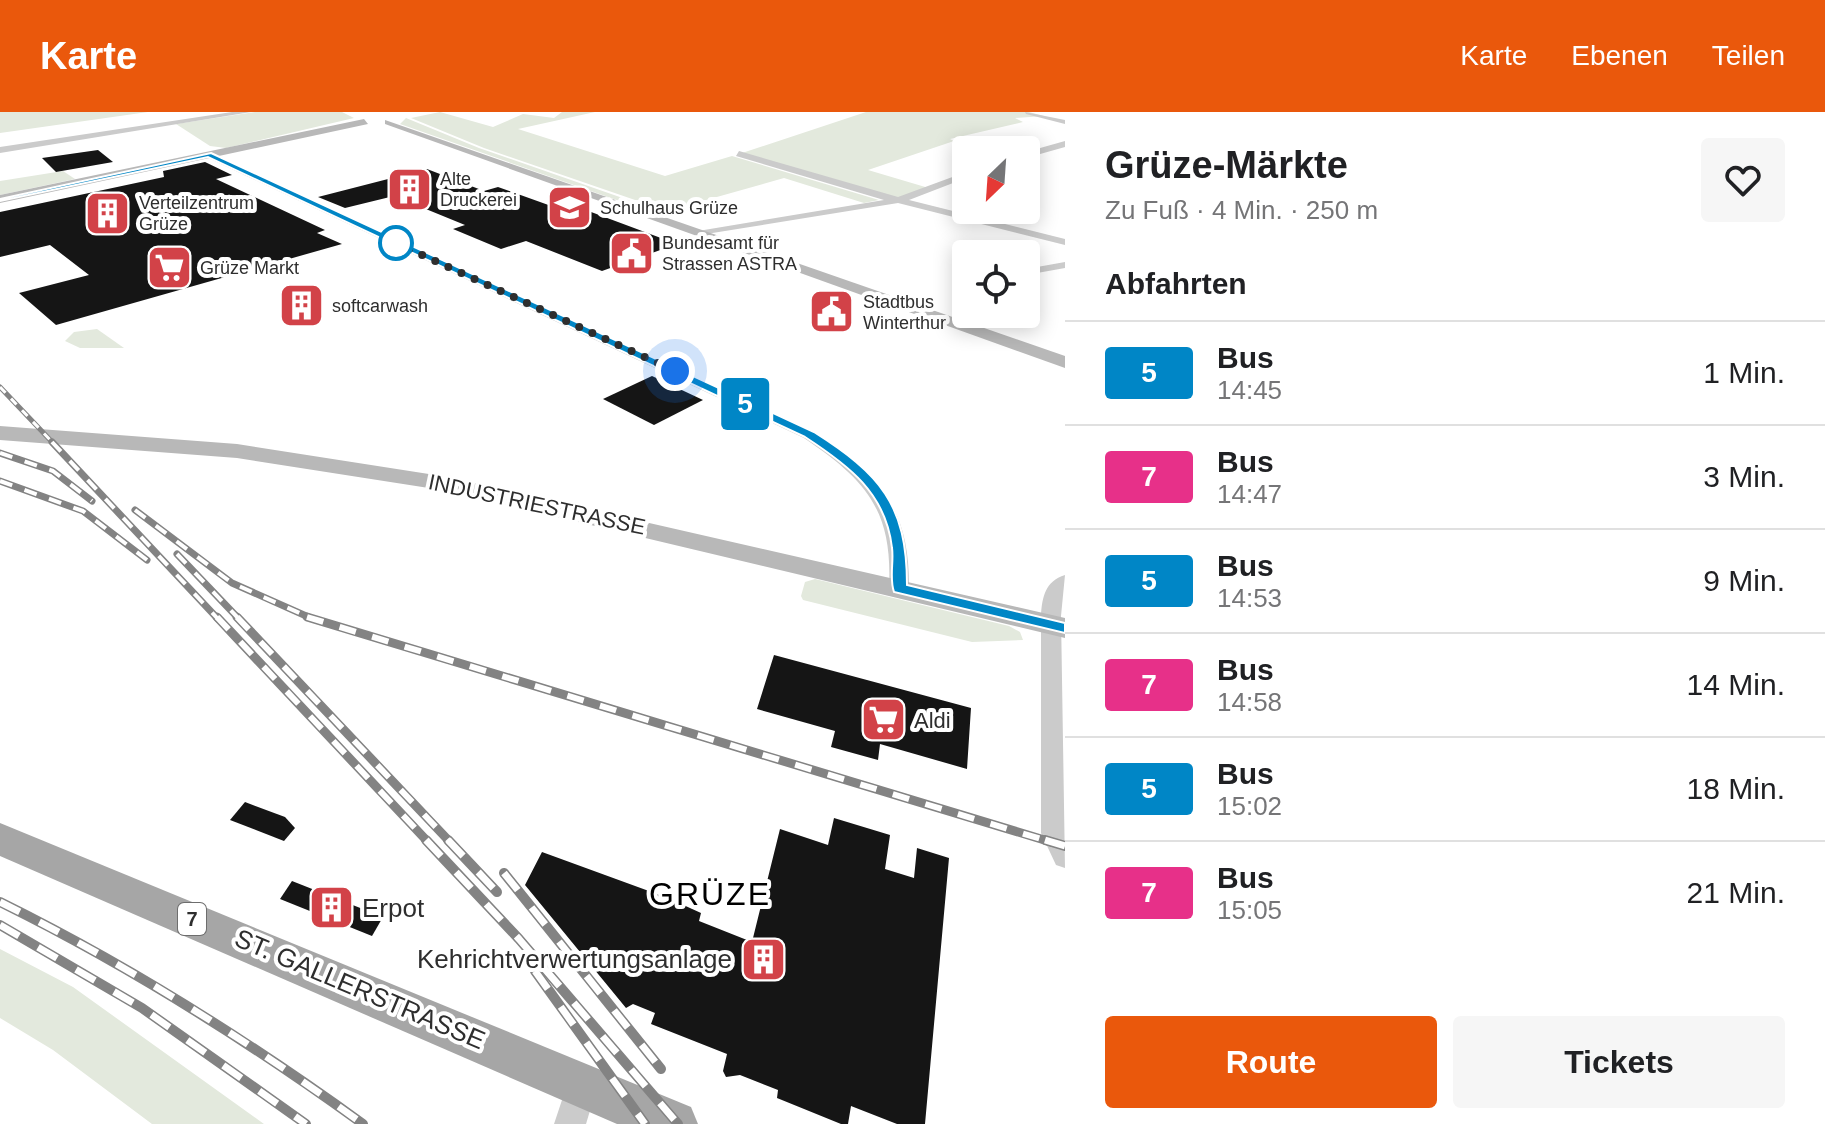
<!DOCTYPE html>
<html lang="de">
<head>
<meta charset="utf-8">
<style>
	body { margin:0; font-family:Helvetica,sans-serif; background:#f6f6f6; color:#202124; height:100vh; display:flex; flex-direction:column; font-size:30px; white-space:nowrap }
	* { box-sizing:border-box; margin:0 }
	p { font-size:26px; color:#757577 }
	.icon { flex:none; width:44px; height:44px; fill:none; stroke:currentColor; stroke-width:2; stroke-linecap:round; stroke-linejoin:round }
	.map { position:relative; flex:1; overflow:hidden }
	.side { display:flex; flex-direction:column; background:#fff; width:760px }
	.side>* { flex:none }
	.badge { padding:0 16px; border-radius:6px; font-size:28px; line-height:52px }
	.needle { width:52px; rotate:205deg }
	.tools { position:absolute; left:952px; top:24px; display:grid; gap:16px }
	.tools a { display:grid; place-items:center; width:88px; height:88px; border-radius:8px; background:#fff; box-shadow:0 4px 20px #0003; font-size:40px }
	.you { position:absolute; width:40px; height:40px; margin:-20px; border:6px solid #fff; border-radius:50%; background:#1a73e8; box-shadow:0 0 0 12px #1a73e833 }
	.map>.badge { position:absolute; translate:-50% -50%; box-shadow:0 0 0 4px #fff }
	h2 { padding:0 40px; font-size:30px; line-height:72px }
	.round { display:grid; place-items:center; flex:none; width:84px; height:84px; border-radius:8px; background:#f6f6f6 }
	.overview { display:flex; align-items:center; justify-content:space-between; height:136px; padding:0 40px }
	h1 { font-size:38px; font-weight:800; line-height:60px }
	.action { display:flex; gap:16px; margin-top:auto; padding:16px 40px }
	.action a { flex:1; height:92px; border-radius:8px; background:#ea580c; color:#fff; font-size:32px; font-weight:800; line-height:92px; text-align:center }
	.action a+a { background:#f6f6f6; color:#202124 }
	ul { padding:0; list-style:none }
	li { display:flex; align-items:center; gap:24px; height:104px; padding:0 40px; border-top:2px solid #e0e0e0 }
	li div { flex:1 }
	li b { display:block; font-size:30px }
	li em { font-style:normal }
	li .badge { min-width:88px; font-weight:700; text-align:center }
	header { display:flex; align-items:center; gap:48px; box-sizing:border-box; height:112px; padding:0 40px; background:#ea580c; color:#fff }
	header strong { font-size:38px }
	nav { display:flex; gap:44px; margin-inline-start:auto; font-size:28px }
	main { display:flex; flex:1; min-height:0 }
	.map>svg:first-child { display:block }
	.green { fill:#e3e9dd }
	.building { fill:#151515 }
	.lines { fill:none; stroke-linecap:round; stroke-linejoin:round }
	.street { fill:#cbcbcb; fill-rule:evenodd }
	.secondary { fill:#b8b8b8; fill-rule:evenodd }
	.primary { fill:#a6a6a6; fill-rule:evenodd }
	.rail-far3-casing { stroke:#838383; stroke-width:5 }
	.rail-far2-casing { stroke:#838383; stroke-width:7 }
	.rail-far1-casing { stroke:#838383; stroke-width:9 }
	.rail-casing { stroke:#838383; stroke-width:10 }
	.rail-far3 { stroke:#fff; stroke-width:3; stroke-dasharray:8; stroke-linecap:butt }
	.rail-far2 { stroke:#fff; stroke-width:4; stroke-dasharray:13; stroke-linecap:butt }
	.rail-far1 { stroke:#fff; stroke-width:6; stroke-dasharray:17; stroke-linecap:butt }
	.rail { stroke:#fff; stroke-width:7; stroke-dasharray:22; stroke-linecap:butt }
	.line { fill:#0086c6; stroke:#fff; stroke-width:2 }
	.walk { stroke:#2e2e2e; stroke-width:8; stroke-dasharray:0 14.4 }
	.stop-dot { fill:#fff; stroke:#0086c6; stroke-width:4 }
	.labels { text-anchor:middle; stroke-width:8; stroke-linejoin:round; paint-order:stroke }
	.far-poi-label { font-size:18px; fill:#2e2e2e; stroke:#fff; text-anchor:start }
	.shield { fill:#fff; stroke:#6d6d6d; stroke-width:2 }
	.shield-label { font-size:20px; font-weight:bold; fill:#2e2e2e }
	.street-label { font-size:22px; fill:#2e2e2e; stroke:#fff }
	.poi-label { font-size:22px; fill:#2e2e2e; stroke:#fff; text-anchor:start }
	.near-poi-label { font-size:26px; fill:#2e2e2e; stroke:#fff; text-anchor:start }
	.near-street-label { font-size:26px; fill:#2e2e2e; stroke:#fff }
	.near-quarter-label { font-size:32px; letter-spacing:2px; fill:#000; stroke:#fff }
</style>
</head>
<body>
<header>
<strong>Karte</strong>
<nav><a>Karte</a><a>Ebenen</a><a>Teilen</a></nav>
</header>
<main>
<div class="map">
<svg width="1065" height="1012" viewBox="0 0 1065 1012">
	<rect width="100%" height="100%" fill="#fff"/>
	<g class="green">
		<path d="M0,0h148l-148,21z"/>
		<path d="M255,0h87l12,6 -128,30 -16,-2 -34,-22z"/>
		<path d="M440,0l53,15 30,-13 31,4 8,-6h33l-77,17 147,47 67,-20 147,44 -15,3 -80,-25 -117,33 -183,-63 -73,-30z"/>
		<path d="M866,0h163l15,4 -29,2 8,4 -73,17 4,2 -86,29 64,19 -32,11 -161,-46z"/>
		<path d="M406,6l73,30 178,62 -29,-6 -228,-80z"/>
		<path d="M63,59l12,8 -75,16v-14z"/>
		<path d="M97,217l27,19h-44l-15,-7 9,-9z"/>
		<path d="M815,467l194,47 11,6 3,8 -51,2 -169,-42 -2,-4 4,-14z"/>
		<path d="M0,837l73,38 191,137h-112l-99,-74 -53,-32z"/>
	</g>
	<g class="building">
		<path d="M98,38l15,12 -57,10 -14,-14z"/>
		<path d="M205,50l27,13 -16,4 109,51 -8,3 25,11 -286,81 -37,-32 70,-18 -39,-30 -50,12v-45l164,-35 -1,-6z"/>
		<path d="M427,57l57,22 14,-4 56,20 13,-4 110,41 -75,27 -76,-30 -25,8 -48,-20 12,-4 -71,-29 -49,12 -27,-11z"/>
		<path d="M652,264l51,24 -49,25 -51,-26z"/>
		<path d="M774,543l197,53 -4,61 -87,-25 -2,16 -47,-13 4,-16 -78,-22z"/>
		<path d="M245,690l40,15 10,11 -11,13 -54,-21z"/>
		<path d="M834,706l56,17 -5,34 29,9 3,-30 32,10 -24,266h-28l-46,-18 -3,18h-7l-64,-26 1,-8 -38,-15 -14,2 -3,-6 4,-17 -76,-30 4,-11 -22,-9 -7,4 -101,-123 17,-33 126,46 33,15 -2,8 53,21 28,-113 48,16z"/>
		<path d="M292,769l91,36 -11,19 -92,-37z"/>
	</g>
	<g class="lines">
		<g class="street">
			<path d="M232,0h19l-251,41v-6z"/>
			<path d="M1025,0l40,8v4l-39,-10z"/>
			<path d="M1065,29v6l-39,11v-6z"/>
			<path d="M739,39l159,46 68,-25v6l-57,22 156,39v6l-167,-42 -198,32v-4l4,-1 180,-30 -148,-44z"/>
			<path d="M209,40l605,280c65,42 96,76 95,156l-10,6 -10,-6c4,-78 -23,-108 -85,-150l-598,-281z"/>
			<path d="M1065,150v6l-39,7v-6z"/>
			<path d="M1065,463l-4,41 4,252 -9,-3 -15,-32v-217c1,-18 4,-35 24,-41z"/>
			<path d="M582,956l11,5 5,11 -12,40h-32l17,-51z"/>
		</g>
		<g class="secondary">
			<path d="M364,7l4,5 -368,79v-8z"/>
			<path d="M385,8l680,236v12l-680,-244z"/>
			<path d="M0,314l237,18 211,33 617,141v20l-617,-147 -211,-33 -237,-18z"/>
		</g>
		<path class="primary" d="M0,711l691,284 7,17h-81l-617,-268z"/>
		<defs>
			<path id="rail-far3" d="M0,275l54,57"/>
			<g id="rail-far2">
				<path d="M52,330l166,177"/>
				<path d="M0,341l53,18 39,30"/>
				<path d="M0,369l83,30 64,49"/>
				<path d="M135,398l97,73 81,36"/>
				<path d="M177,442l62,65"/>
			</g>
			<g id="rail-far1">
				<path d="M217,505l211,225"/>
				<path d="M237,505l213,225"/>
				<path d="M307,505l744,225"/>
			</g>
			<g id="rail">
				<path d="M426,728l93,99 159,185"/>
				<path d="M448,728l49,52"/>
				<path d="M1045,728l20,6"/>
				<path d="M504,761l157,196"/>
				<path d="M0,790c128,63 247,138 363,222"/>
				<path d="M0,813l142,83 164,116"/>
				<path d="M535,859l110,153"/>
			</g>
		</defs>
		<use href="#rail-far3" class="rail-far3-casing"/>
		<use href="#rail-far2" class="rail-far2-casing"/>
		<use href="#rail-far1" class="rail-far1-casing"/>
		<use href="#rail" class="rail-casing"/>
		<use href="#rail-far3" class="rail-far3"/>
		<use href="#rail-far2" class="rail-far2"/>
		<use href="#rail-far1" class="rail-far1"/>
		<use href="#rail" class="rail"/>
	</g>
	<path class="line" d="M211,41l603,279c66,42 93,72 93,153l158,38v10l-171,-41c-5,-14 0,-30 -2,-44 -6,-55 -44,-83 -87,-111l-597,-280 -208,44v-2z"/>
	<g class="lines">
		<path class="walk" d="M396,131l279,128"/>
	</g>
	<defs>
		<symbol id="building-square" viewBox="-11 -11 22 22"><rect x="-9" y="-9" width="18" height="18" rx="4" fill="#d24248" stroke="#fff"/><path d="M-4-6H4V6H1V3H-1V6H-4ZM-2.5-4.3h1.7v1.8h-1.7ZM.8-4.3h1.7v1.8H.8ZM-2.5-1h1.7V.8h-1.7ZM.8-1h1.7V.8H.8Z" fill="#fff"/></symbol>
		<symbol id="school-square" viewBox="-11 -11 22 22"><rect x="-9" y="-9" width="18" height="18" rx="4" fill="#d24248" stroke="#fff"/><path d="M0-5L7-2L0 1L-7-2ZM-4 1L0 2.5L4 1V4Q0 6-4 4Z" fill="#fff"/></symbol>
		<symbol id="civic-square" viewBox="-11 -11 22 22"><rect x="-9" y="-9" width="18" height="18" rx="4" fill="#d24248" stroke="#fff"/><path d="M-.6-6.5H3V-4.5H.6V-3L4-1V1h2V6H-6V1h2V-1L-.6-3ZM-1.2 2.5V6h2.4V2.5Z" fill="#fff"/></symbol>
		<symbol id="supermarket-square" viewBox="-11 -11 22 22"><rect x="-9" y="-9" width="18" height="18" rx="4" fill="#d24248" stroke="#fff"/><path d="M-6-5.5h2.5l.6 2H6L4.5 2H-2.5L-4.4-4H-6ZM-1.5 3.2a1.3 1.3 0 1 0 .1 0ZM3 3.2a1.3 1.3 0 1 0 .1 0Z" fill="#fff"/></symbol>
	</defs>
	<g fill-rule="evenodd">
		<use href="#building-square" x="384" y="52" width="51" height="51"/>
		<use href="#school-square" x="544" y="70" width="51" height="51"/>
		<use href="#building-square" x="82" y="76" width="51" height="51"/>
		<use href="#civic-square" x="606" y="116" width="51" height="51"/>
		<use href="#supermarket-square" x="144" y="130" width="51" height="51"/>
		<use href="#building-square" x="276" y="168" width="51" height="51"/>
		<use href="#civic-square" x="806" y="174" width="51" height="51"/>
		<use href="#supermarket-square" x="858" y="582" width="51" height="51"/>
		<use href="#building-square" x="306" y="770" width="51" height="51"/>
		<use href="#building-square" x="738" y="822" width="51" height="51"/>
	</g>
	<circle class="stop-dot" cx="396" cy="131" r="16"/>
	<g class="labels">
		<g class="far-poi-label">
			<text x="440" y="73">Alte<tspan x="440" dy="21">Druckerei</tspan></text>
			<text x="139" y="97">Verteilzentrum<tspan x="139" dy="21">Grüze</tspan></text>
			<text x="600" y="102">Schulhaus Grüze</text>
			<text x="662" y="137">Bundesamt für<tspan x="662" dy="21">Strassen ASTRA</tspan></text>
			<text x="200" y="162">Grüze Markt</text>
			<text x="863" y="196">Stadtbus<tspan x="863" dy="21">Winterthur</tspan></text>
			<text x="332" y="200">softcarwash</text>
		</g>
		<rect class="shield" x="178" y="791" width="28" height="32" rx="6"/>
		<g class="shield-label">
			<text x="192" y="814">7</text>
		</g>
		<g class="street-label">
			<text transform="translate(537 392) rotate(12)" y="8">INDUSTRIESTRASSE</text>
		</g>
		<g class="poi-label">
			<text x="914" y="616">Aldi</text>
		</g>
		<g class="near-poi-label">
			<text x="362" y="805">Erpot</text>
			<text x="732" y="856" text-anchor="end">Kehrichtverwertungsanlage</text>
		</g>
		<g class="near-street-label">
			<text transform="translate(360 877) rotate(23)" y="9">ST. GALLERSTRASSE</text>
		</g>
		<g class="near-quarter-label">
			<text x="710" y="793">GRÜZE</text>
		</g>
	</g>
</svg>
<div class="tools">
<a><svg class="needle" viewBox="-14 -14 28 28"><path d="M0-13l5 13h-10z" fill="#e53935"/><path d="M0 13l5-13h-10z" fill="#757577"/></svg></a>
<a><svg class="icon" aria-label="locate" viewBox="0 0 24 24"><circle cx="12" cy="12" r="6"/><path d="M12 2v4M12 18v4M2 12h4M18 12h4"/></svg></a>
</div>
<div class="you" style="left:675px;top:259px"></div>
<b class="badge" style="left:745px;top:292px;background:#0086c6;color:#fff">5</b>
</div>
<section class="side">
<div class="overview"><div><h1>Grüze-Märkte</h1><p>Zu Fuß · 4 Min. · 250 m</p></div><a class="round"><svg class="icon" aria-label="heart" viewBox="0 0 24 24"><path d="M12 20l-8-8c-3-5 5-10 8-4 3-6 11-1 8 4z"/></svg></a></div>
<h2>Abfahrten</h2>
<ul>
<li><span class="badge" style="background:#0086c6;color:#fff">5</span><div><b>Bus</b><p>14:45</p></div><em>1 Min.</em></li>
<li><span class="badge" style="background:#e73089;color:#fff">7</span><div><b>Bus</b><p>14:47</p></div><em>3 Min.</em></li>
<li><span class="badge" style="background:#0086c6;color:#fff">5</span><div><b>Bus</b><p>14:53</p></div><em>9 Min.</em></li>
<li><span class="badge" style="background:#e73089;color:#fff">7</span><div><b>Bus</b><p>14:58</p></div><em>14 Min.</em></li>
<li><span class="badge" style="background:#0086c6;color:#fff">5</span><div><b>Bus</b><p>15:02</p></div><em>18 Min.</em></li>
<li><span class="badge" style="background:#e73089;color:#fff">7</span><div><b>Bus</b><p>15:05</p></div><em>21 Min.</em></li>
</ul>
<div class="action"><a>Route</a><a>Tickets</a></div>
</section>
</main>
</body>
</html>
